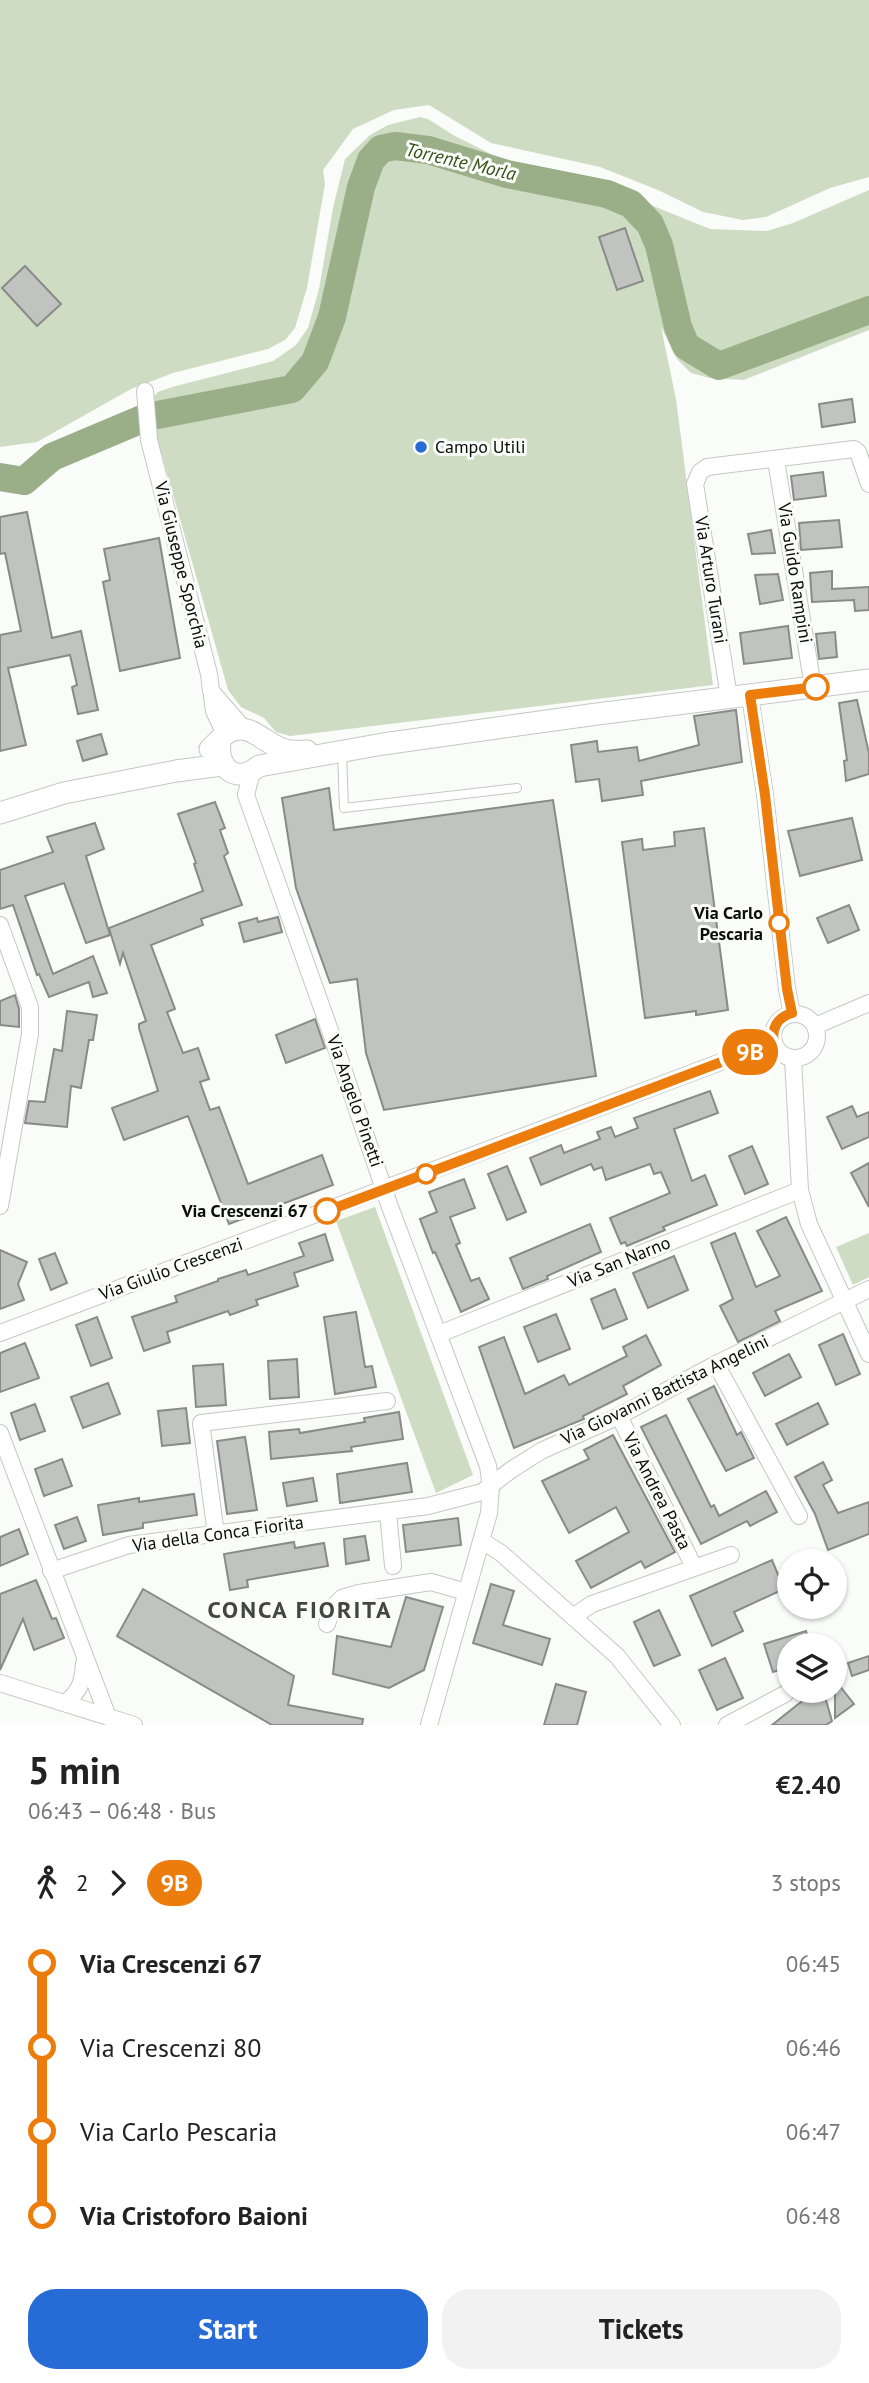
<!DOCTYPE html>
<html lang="en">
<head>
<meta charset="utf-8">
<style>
	body { margin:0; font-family:"PT Sans",sans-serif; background:#f2f2f2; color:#222; height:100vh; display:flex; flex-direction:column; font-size:26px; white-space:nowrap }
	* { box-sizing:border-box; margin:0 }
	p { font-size:23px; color:#767676 }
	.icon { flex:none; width:38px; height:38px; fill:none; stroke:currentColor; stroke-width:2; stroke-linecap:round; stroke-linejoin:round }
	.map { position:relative; height:1725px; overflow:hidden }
	.panel { display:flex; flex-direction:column; background:#fff; flex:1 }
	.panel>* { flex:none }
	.badge { padding:0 14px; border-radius:23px; font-size:24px; line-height:46px }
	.tools { position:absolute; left:777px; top:1549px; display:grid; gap:14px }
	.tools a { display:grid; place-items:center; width:70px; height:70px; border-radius:50%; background:#fff; box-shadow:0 2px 5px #0004; font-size:35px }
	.map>.badge { position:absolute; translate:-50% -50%; box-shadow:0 0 0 4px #fff }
	.legs { display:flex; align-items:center; gap:10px; height:77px; padding:0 28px; font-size:23px }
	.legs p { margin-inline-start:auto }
	.head { display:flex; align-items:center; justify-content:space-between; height:119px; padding:0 28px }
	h1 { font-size:38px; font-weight:800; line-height:52px }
	.primary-button { display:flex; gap:14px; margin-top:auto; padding:14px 28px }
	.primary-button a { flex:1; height:80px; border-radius:28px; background:#276bd7; color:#fff; font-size:28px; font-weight:800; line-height:80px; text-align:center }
	.primary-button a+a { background:#f2f2f2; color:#222 }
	ul { padding:0 28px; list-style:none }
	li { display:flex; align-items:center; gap:24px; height:84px; font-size:26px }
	li i { display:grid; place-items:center; width:10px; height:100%; margin:0 9px; background:currentColor }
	li i::after { content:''; width:18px; height:18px; margin:-9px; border:5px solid; border-radius:50%; background:#fff }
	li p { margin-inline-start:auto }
	li:first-child i { background:linear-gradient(#0000 50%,currentColor 0) }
	li:last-child i { background:linear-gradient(currentColor 50%,#0000 0) }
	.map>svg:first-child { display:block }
	.green { fill:#cedcc3 }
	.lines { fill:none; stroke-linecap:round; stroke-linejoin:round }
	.river { stroke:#9aae88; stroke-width:28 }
	.building { fill:#c1c3c0; stroke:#8a8b88; stroke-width:2 }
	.service-casing { stroke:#c5c7c4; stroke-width:10 }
	.minor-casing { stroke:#c5c7c4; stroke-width:18 }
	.tertiary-casing { stroke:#c5c7c4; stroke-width:23 }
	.service { stroke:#fff; stroke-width:8 }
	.minor { stroke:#fff; stroke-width:16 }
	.tertiary { stroke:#fff; stroke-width:21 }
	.line-1-casing { stroke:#fff; stroke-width:16 }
	.line-1 { stroke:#ec7c0c; stroke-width:10 }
	.poi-dot { fill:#276bd7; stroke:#fafcf9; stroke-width:2.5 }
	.stop-1-dot { fill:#fff; stroke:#ec7c0c; stroke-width:3.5 }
	.labels { text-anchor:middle; stroke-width:6; stroke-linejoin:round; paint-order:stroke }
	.poi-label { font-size:18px; fill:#0b0c0b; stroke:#fafcf9; text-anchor:start }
	.street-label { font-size:18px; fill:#0b0c0b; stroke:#fafcf9 }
	.stop-label { font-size:18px; font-weight:bold; fill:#0b0c0b; stroke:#fafcf9; text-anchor:end }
	.water-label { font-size:19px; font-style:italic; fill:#354f16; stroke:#fafcf9 }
	.district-label { font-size:24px; font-weight:bold; letter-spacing:2px; fill:#444543; stroke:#fafcf9 }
</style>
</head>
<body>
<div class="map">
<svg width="869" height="1725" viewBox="0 0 869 1725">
	<rect width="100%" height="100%" fill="#fafcf9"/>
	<g class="green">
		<path d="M0,0h869v177l-39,11 -64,29 -23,3 -40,-8 -45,-22 -58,-23 -109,-24 -62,-38 -35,5 -41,19 -30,41 2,14 -18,104 -12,40 -10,12 -17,9 -95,24 -42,16 -94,53 -37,5z"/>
		<path d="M420,117l8,2 25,16 54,27 87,20 116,47 57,2 26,-8 76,-33v140l-125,50 -35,-2 -18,-5 -14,-14 -16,-32 15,72 37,286 -423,51 -14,-4 -12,-14 -23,-11 -13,-17 -73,-260 -5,-29 8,-9 14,-5 101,-26 23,-16 12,-17 11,-39 14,-81 12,-49 25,-24 18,-10z"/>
		<path d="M375,1207l98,268 -37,18 -100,-272z"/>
		<path d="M869,1233v44l-16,8 -17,-38z"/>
	</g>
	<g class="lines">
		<path class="river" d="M0,477l24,4 28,-24 95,-40 145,-28 23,-27 17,-45 29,-130 10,-27 10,-11 14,-3 33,4 79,24 100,20 24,10 19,20 9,21 19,82 8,19 33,20 150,-56"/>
	</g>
	<g class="building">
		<path d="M625,228l18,53 -26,9 -18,-53z"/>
		<path d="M25,266l36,38 -24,22 -35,-38z"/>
		<path d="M852,399l3,23 -33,5 -3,-23z"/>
		<path d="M823,472l3,24 -32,4 -3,-24z"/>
		<path d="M27,512l25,126 29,-7 17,79 -20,4 -6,-27 5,-2 -7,-30 -62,13 18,77 -26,6v-116l21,-4 -16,-78 -5,1v-37z"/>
		<path d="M839,520l3,27 -41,3 -2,-27z"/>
		<path d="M771,530l4,23 -23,1 -4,-20z"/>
		<path d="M159,538l21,120 -60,13 -17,-89 7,-2 -6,-31z"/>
		<path d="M832,571v18l37,-2v23l-14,1 -1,-11 -42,2 -2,-29z"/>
		<path d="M778,574l5,26 -23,4 -5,-29z"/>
		<path d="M788,626l4,32 -48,6 -4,-31z"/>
		<path d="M835,632l2,25 -18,2 -3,-25z"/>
		<path d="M857,700l12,53v21l-23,7 -2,-20 3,-1 -8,-57z"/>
		<path d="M736,710l6,52 -101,19 2,14 -41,6 -3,-22 -23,3 -5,-37 26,-4 1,11 39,-5 2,14 60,-16 -5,-29z"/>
		<path d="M101,734l6,20 -24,7 -6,-20z"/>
		<path d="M329,788l5,42 219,-30 43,276 -212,34 -18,-57 -9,-74 -27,4 -34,-95 -14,-90z"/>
		<path d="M215,802l10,26 -5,2 8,23 -4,3 18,49 -41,14 2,6 -52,20 24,64 -8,3 16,41 15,-5 11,31 -9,3 10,28 9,-3 29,77 74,-29 11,30 -104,39 -41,-108 -64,24 -12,-32 46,-17 -19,-63v-4l7,-3 -23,-68 -3,11 -11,-36 94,-37 -9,-27 2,-1 -18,-49z"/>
		<path d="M852,818l10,42 -62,16 -12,-45z"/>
		<path d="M95,823l9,26 -18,7 24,79 -24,8 -22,-60 -39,13 28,78 40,-18 14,37 -14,4 -4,-15 -40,15 -10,-23 -2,1 -24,-70 -13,4v-39l53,-18 -6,-15z"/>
		<path d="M704,828l24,182 -32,5v-4l-51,7 -23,-176 20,-3 1,11 32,-4 -1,-14z"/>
		<path d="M849,905l10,25 -31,13 -11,-25z"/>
		<path d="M278,917l4,15 -38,10 -5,-19 18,-5 1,4z"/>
		<path d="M15,995l4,14v18l-19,-2v-24z"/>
		<path d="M67,1011l30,4 -4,25h-4l-8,48 -10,-2 -4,41 -42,-4 4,-22 16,1 9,-53 8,2z"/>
		<path d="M315,1019l10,29 -39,15 -10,-28z"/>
		<path d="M710,1091l8,22 -44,16 18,52 13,-6 12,30 -54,22 2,3 -38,16 -2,-4 -4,2 -11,-26 60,-25 -9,-21 -7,2 -4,-10 -44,16 -4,-13 -8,3 -3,-6 -50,21 -11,-27 31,-13 3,8 36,-14 -3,-7 14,-5 4,10 23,-9 -4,-10z"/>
		<path d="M852,1106l5,11 12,-5v25l-27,12 -15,-32z"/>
		<path d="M752,1146l16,38 -23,10 -16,-38z"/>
		<path d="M869,1163v44l-18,-34z"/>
		<path d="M507,1166l19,46 -19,8 -19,-46z"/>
		<path d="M464,1179l11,29 -25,9 10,26 -4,2 15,36 8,-3 10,21 -28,13 -26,-60 -2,1 -13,-34 17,-7 -8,-20z"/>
		<path d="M786,1217l36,74 -47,20 5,10 -42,21 -18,-36 13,-7 -22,-56 24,-10 21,54 24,-11 -23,-45z"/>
		<path d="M590,1224l11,28 -54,24 1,3 -25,10 -13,-31z"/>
		<path d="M325,1234l8,26 -39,13 4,13 -42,14 2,5 -28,10 -2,-4 -61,21 3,10 -26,9 -12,-34 45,-15 -2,-6 43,-15v-2l28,-9 2,5 56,-19 -5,-13z"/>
		<path d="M0,1250l27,12 -9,22 6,16 -24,9z"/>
		<path d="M55,1253l12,30 -16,7 -12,-31z"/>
		<path d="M674,1256l14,34 -40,18 -15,-35z"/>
		<path d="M615,1289l12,30 -24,10 -12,-30z"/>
		<path d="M356,1312l9,55 7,-1 4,21 -41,7 -11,-77z"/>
		<path d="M556,1314l14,35 -32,13 -14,-35z"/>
		<path d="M97,1317l15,41 -21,8 -15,-41z"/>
		<path d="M843,1334l17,40 -24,11 -17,-40z"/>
		<path d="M646,1335l15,30 -38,21 4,8 -44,22 1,3 -70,29 -35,-101 25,-10 21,57 39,-19 5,10 58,-29 -4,-9z"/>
		<path d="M25,1343l14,35 -39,14v-39z"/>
		<path d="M789,1354l12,23 -36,19 -12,-23z"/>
		<path d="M297,1359l2,38 -29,2 -2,-38z"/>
		<path d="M223,1364l3,41 -30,2 -3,-41z"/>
		<path d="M108,1383l12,31 -37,14 -12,-31z"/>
		<path d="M714,1386l23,49 4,-3 13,26 -28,13 -38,-72z"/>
		<path d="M818,1403l10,21 -41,21 -11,-21z"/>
		<path d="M35,1404l10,27 -25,9 -9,-27z"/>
		<path d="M186,1408l4,35 -28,3 -4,-35z"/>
		<path d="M399,1412l4,27 -52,8 1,4 -81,8 -2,-27 30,-3 1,4 65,-11 -1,-4z"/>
		<path d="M666,1415l45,92 3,-2 5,11 47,-25 11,21 -27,14 -3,-5 -46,23 -60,-117z"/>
		<path d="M613,1435l62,117 -30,16 -4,-7 -50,27 -15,-27 53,-29 -13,-25 -47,26 -27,-52 47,-22 -5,-9z"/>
		<path d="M245,1437l12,73 -30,4 -10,-73z"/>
		<path d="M62,1459l10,27 -28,10 -9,-27z"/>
		<path d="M823,1462l9,18 -9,5 15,28 31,-11v32l-41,16 -13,-36 -20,-37z"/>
		<path d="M407,1463l5,29 -72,11 -3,-29z"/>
		<path d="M313,1478l4,23 -30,5 -4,-23z"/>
		<path d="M194,1494l3,21 -54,8v5l-40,7 -5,-30 41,-7v4z"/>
		<path d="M77,1517l9,24 -22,8 -9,-24z"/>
		<path d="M458,1518l3,27 -55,7 -3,-27z"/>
		<path d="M19,1529l9,25 -28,12v-29z"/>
		<path d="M365,1536l4,24 -23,4 -2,-25z"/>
		<path d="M294,1542l1,6 29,-5 4,23 -81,14 1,7 -18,3 -6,-36z"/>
		<path d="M772,1560l12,29 -50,23 9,19 -31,15 -22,-50z"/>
		<path d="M36,1580l16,39 4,-1 8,20 -30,12 -11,-31 -23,51v-76z"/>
		<path d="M491,1584l23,7 -11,34 47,14 -8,26 -69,-22z"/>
		<path d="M143,1589l151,87 -6,29 75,14 -1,6h-90l-155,-89z"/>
		<path d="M406,1597l37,10 -19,63 -35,18 -56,-14 4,-38 54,11z"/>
		<path d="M659,1610l21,45 -26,11 -20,-44z"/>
		<path d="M806,1631l4,14h-21v22l-16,5 -9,-28z"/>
		<path d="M869,1656v14l-17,6 -4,-13z"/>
		<path d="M725,1658l18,40 -26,12 -18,-40z"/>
		<path d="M835,1680l19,24 -19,14z"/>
		<path d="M556,1684l30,8 -9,33h-33z"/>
		<path d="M816,1690h7l9,31 -6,4h-54z"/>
	</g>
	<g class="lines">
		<defs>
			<path id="service" d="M342,752l2,56 173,-20"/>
			<g id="minor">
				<path d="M145,391l4,49 60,234 2,17 32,37"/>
				<path d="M776,460l37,227"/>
				<path d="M750,696l15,99 22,194 5,25"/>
				<path d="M212,697l2,14 11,23"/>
				<path d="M729,697l-34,-213 5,-12 7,-5 147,-18 4,3 11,32"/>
				<path d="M252,771l-6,24 86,241 58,171 98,259 3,21 -2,26 -60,212"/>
				<path d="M0,925l30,82v27l-30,172"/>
				<circle cx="795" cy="1036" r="22"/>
				<path d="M815,1026l54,-23"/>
				<path d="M793,1058l7,132 9,34 60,130"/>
				<path d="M0,1333l774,-291"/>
				<path d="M439,1334l361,-144"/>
				<path d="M716,1364l83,152"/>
				<path d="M619,1416l75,151"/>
				<path d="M0,1433l108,284"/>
				<path d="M388,1512l5,54"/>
				<path d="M216,1534l-15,-111 186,-22"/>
				<path d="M482,1541l19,12 116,103 55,69"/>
				<path d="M51,1571l78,-26 299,-39 54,-14 29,-22 30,-19 78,-35 97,-52 153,-75"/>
				<path d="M574,1616l18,-12 139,-49"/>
				<path d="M327,1624l5,-16 10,-10 17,-5 72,-11 35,10"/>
				<path d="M0,1683l134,42"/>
				<path d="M65,1703c15,-11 18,-22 19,-40"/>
				<path d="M727,1725l58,-31"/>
			</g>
			<g id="tertiary">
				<path d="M220,741c-4,27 16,44 39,25l124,-22 214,-30 272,-34"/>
				<path d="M210,749c7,-6 13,-15 21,-18 19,-9 35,14 54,19 7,2 15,1 22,1"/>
				<path d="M0,813l64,-20 112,-22 46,-6"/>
			</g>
		</defs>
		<use href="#service" class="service-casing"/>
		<use href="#minor" class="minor-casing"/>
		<use href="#tertiary" class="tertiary-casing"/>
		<use href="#service" class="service"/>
		<use href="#minor" class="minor"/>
		<use href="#tertiary" class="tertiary"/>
	</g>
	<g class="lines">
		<defs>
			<path id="line-1" d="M327,1211l447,-169c-3,-14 4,-25 18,-29l-5,-24 -22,-194 -15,-100 66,-8"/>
		</defs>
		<use href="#line-1" class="line-1-casing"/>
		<use href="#line-1" class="line-1"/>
	</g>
	<circle class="poi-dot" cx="421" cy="447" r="7"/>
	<g class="stop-1-dot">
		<circle cx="816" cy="687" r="12"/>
		<circle cx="779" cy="923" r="9"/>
		<circle cx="426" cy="1174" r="9"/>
		<circle cx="327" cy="1211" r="12"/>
	</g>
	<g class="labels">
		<g class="poi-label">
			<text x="435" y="453">Campo Utili</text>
		</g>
		<g class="street-label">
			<text transform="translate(181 565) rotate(76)" y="6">Via Giuseppe Sporchia</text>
			<text transform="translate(795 573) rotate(81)" y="6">Via Guido Rampini</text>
			<text transform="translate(711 580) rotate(81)" y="6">Via Arturo Turani</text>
			<text transform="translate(355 1101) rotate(71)" y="6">Via Angelo Pinetti</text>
			<text transform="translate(619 1262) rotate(-22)" y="6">Via San Narno</text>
			<text transform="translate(171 1269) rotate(-20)" y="6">Via Giulio Crescenzi</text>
			<text transform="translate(665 1390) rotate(-26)" y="6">Via Giovanni Battista Angelini</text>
			<text transform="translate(657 1491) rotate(63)" y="6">Via Andrea Pasta</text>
			<text transform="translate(218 1534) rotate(-8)" y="6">Via della Conca Fiorita</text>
		</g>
		<g class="stop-label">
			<text x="763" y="919">Via Carlo<tspan x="763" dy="21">Pescaria</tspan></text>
			<text x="308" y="1217">Via Crescenzi 67</text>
		</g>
		<g class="water-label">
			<text transform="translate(461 161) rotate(13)" y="7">Torrente Morla</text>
		</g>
		<g class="district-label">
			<text x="300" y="1618">CONCA FIORITA</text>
		</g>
	</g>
</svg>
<div class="tools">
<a><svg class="icon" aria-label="locate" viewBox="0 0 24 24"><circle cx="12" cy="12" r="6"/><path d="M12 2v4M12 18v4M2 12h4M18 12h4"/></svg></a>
<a><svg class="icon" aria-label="layers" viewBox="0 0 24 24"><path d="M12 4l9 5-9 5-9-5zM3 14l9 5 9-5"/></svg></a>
</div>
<b class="badge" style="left:750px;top:1052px;background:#ec7c0c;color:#fff">9B</b>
</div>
<section class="panel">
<div class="head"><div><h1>5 min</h1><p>06:43 – 06:48 · Bus</p></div><b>€2.40</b></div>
<div class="legs"><svg class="icon" aria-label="walk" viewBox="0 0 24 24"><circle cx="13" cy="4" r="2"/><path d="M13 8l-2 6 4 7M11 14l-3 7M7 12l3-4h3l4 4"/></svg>2<svg class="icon" aria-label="forward" viewBox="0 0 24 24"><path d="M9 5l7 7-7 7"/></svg><b class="badge" style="background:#ec7c0c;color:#fff">9B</b><p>3 stops</p></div>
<ul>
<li><i style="color:#ec7c0c"></i><b>Via Crescenzi 67</b><p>06:45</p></li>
<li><i style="color:#ec7c0c"></i><span>Via Crescenzi 80</span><p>06:46</p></li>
<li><i style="color:#ec7c0c"></i><span>Via Carlo Pescaria</span><p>06:47</p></li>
<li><i style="color:#ec7c0c"></i><b>Via Cristoforo Baioni</b><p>06:48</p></li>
</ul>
<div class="primary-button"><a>Start</a><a>Tickets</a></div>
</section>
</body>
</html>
